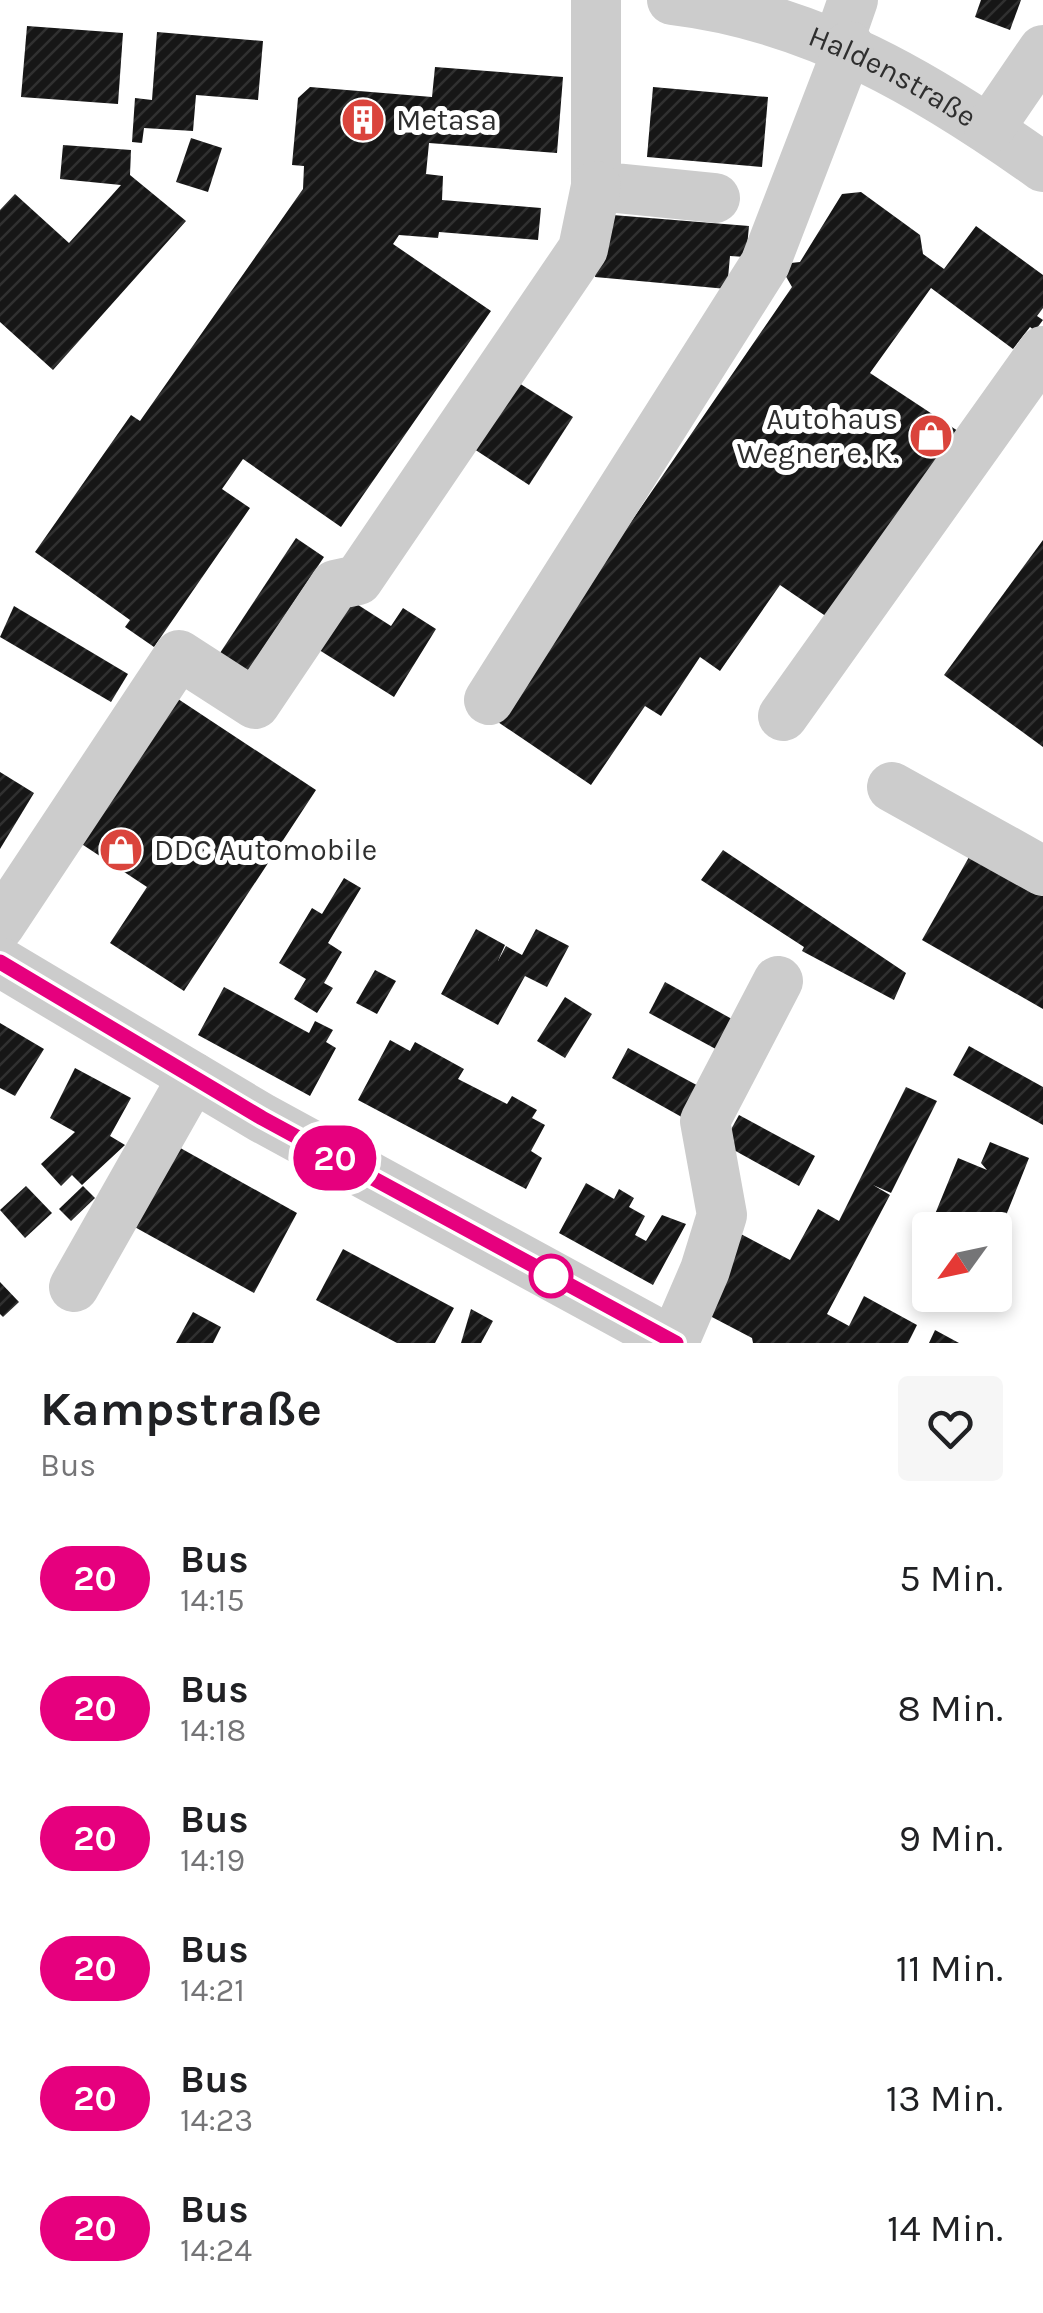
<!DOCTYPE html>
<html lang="de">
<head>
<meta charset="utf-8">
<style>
	body { margin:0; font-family:Karla,sans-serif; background:#f6f6f6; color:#202124; height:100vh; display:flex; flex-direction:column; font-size:38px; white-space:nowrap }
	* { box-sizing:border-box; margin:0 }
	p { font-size:32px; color:#757577 }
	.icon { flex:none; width:55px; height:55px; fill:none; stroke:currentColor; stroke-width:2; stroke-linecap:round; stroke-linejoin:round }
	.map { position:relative; height:1343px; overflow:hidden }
	.side { display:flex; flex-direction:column; background:#fff; flex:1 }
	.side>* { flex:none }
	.badge { padding:0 20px; border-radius:32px; font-size:35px; line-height:65px }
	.needle { width:65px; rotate:237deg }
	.tools { position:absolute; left:912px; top:1212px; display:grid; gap:20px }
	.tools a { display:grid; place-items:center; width:100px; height:100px; border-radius:10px; background:#fff; box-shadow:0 5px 15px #0003; font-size:50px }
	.map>.badge { position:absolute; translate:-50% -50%; box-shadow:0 0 0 5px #fff }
	.round { display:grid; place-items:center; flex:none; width:105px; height:105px; border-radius:10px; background:#f6f6f6 }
	.overview { display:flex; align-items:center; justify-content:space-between; height:170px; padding:0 40px }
	h1 { font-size:48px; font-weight:700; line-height:75px }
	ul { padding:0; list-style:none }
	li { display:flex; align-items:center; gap:30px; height:130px; padding:0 40px }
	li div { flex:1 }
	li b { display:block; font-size:38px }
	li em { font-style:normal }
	li .badge { min-width:110px; font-weight:700; text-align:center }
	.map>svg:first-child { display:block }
	.building { fill:url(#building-hatch) }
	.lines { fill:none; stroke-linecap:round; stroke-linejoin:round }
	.minor { stroke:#ccc; stroke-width:50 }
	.line-casing { stroke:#fff; stroke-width:22 }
	.line { stroke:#e6007e; stroke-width:15 }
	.stop-dot { fill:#fff; stroke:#e6007e; stroke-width:5 }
	.labels { text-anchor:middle; stroke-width:10; stroke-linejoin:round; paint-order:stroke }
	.street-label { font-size:30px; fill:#2f2f2f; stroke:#fff }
	.poi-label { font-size:30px; fill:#2f2f2f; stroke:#fff; text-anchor:start }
</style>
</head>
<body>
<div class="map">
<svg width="1043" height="1343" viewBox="0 0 1043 1343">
	<defs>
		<pattern id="building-hatch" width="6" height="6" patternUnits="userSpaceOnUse" patternTransform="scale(2.5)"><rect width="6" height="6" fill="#161616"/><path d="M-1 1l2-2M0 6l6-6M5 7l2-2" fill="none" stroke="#303030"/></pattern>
	</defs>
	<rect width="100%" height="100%" fill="#fff"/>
	<g class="building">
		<path d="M981,0h40l-11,30 -35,-13z"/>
		<path d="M27,26l96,7 -5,71 -97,-7z"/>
		<path d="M157,32l106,9 -5,59 -62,-5 -3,36 -49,-3 -2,15 -10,-1 3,-44 17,2z"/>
		<path d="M435,67l128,10 -6,76 -128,-10 -3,31 17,2 -1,24 99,8 -3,32 -99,-8 -1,6 -39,-3 -6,9 98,67 -150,216 -98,-68 -21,30 28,19 -96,139 -29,-20 5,-7 -95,-68 96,-137 9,6 163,-232 1,-23 -12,-1 6,-67 12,-11 122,10z"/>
		<path d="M653,87l115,10 -6,70 -115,-10z"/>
		<path d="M191,138l31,10 -14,44 -32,-10z"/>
		<path d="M63,145l68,5 -1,25 56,46 -133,149 -53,-48v-112l15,-16 54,49 52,-58 -61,-6z"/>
		<path d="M861,192l59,43 3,19 21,15 32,-43 67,49v33l-6,8 6,4 -8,11 -5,-4 -17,22 -82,-61 -61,85 91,60 -128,188 -53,-36 -60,86 -20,-14 -39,59 -16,-10 -54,79 -96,-65 297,-433 -8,-14 7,-10 9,-1 42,-68z"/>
		<path d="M600,214l149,12 -3,31 -16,-1 -3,33 -132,-12z"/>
		<path d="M514,380l59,37 -44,68 -58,-38z"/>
		<path d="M296,538l28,19 -76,114 -28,-18z"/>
		<path d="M1043,540v207l-99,-72z"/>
		<path d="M341,594l50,32 12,-18 33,21 -42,68 -86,-54z"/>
		<path d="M14,606l114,68 -17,28 -111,-65z"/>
		<path d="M169,693l147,97 -132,201 -74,-48 37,-56 -73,-48z"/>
		<path d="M0,772l34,21 -34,56z"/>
		<path d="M723,850l183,123 -12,27 -92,-49 2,-4 -103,-67z"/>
		<path d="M973,850l70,40v119l-121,-69z"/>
		<path d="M344,878l17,10 -33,55 14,9 -18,31 9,5 -16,25 -23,-14 12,-20 -27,-16 33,-55 10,6z"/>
		<path d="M476,929l29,16 -7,16 8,-15 16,9 14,-26 33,17 -22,41 -22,-11 -27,49 -57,-31z"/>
		<path d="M375,970l21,11 -19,33 -21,-11z"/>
		<path d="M665,982l76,42 -16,30 -76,-41z"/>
		<path d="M224,987l85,46 6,-12 18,9 -7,12 10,6 -26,48 -112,-61z"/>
		<path d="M565,997l27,17 -27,44 -28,-17z"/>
		<path d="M0,1023l44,26 -29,47 -15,-8z"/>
		<path d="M390,1040l20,11 5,-9 49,27 -6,10 49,25 5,-8 25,14 -5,8 13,7 -14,26 11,7 -16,31 -168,-89z"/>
		<path d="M969,1046l74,41v38l-90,-50z"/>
		<path d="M628,1048l76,41 -17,31 -75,-42z"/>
		<path d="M75,1068l56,30 -21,38 15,9 -43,40 -10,-10 -11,11 -20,-22 34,-32 -25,-14z"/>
		<path d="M906,1087l31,14 -46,92 -18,-8 17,10 -63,119 22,12 15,-30 53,29 -9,18h-155l-1,-5 -42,-22 29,-83 51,27 28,-51 21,12z"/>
		<path d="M739,1115l76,41 -16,30 -76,-42z"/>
		<path d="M990,1142l39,16 -34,85v-13h-35l-27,-11 25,-61 29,12 -6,-7z"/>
		<path d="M175,1145l122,68 -43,80 -123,-68z"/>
		<path d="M586,1183l28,16 5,-10 15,9 -5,9 16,9 -10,19 11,6 16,-26 24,9 -33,61 -94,-52z"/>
		<path d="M26,1186l26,27 -27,25 -25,-28z"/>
		<path d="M83,1186l12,12 -24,23 -12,-12z"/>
		<path d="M343,1249l111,59 -19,35h-38l-81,-43z"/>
		<path d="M0,1282l19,20 -16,15 -3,-3z"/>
		<path d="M471,1309l22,12 -12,22h-20z"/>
		<path d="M193,1312l28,15 -8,16h-37z"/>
		<path d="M935,1330l24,13h-30z"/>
	</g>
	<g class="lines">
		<g class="minor">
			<path d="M596,0v186l119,12"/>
			<path id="s1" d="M672,0c142,17 257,86 371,167"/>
			<path d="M838,43l15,-43"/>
			<path d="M989,129l54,-79"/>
			<path d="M489,700l276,-436 84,-218"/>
			<path d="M783,716l260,-365"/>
			<path d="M892,787l151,84"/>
			<path d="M0,925l179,-270 76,49 80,-119 23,-5 225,-331 13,-63"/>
			<path d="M0,962l262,156 413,225"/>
			<path d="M74,1287l119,-210"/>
			<path d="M674,1342l31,-72 17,-55 -17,-94 73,-140"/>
		</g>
	</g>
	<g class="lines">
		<defs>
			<path id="line" d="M0,962l262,156 414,225"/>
		</defs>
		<use href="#line" class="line-casing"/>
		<use href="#line" class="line"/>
	</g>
	<defs>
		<symbol id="building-disc" viewBox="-11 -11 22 22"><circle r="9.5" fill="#da443c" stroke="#fff"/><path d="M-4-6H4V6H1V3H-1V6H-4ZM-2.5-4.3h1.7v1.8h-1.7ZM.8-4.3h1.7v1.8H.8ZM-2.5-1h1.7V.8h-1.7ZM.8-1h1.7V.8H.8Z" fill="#fff"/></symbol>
		<symbol id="shop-disc" viewBox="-11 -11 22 22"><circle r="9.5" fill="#da443c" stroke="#fff"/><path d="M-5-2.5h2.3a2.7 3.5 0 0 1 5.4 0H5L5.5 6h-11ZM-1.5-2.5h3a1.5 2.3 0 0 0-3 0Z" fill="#fff"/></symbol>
	</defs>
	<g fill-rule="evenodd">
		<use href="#building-disc" x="338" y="95" width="50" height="50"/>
		<use href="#shop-disc" x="906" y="411" width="50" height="50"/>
		<use href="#shop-disc" x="96" y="825" width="50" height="50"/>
	</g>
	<circle class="stop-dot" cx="551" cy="1276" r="20"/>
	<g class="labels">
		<g class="street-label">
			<text dy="10" stroke="none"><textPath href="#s1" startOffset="235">Haldenstraße</textPath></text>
		</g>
		<g class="poi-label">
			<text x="396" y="130">Metasa</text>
			<text x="898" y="429" text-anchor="end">Autohaus<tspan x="898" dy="34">Wegner e. K.</tspan></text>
			<text x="154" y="860">DDC Automobile</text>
		</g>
	</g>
</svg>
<div class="tools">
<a><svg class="needle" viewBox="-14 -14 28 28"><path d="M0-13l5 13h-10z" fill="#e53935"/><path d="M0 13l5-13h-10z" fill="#757577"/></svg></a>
</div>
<b class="badge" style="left:335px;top:1158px;background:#e6007e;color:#fff">20</b>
</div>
<section class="side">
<div class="overview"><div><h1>Kampstraße</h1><p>Bus</p></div><a class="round"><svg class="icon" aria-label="heart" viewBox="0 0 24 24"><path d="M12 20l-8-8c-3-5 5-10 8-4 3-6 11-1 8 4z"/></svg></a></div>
<ul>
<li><span class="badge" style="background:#e6007e;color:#fff">20</span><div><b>Bus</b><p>14:15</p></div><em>5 Min.</em></li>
<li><span class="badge" style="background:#e6007e;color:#fff">20</span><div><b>Bus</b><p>14:18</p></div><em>8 Min.</em></li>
<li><span class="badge" style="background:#e6007e;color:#fff">20</span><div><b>Bus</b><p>14:19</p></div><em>9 Min.</em></li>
<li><span class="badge" style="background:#e6007e;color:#fff">20</span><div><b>Bus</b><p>14:21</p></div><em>11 Min.</em></li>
<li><span class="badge" style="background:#e6007e;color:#fff">20</span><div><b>Bus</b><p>14:23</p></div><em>13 Min.</em></li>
<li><span class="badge" style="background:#e6007e;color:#fff">20</span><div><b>Bus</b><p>14:24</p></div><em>14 Min.</em></li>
</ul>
</section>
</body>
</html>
